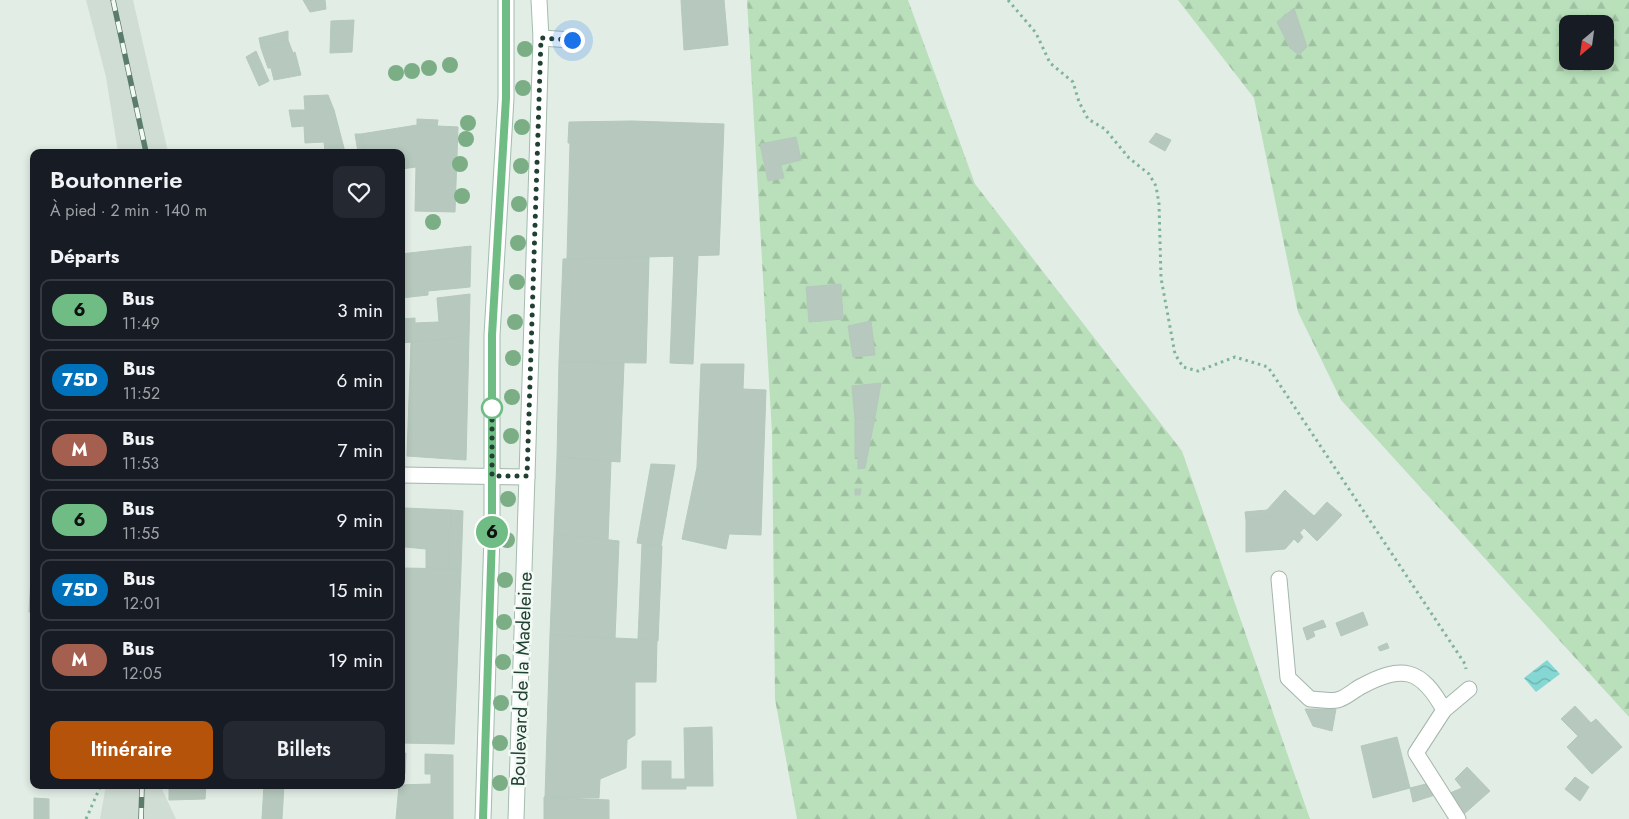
<!DOCTYPE html>
<html lang="fr">
<head>
<meta charset="utf-8">
<style>
	body { margin:0; font-family:Jost,sans-serif; background:#242831; color:#f1f3f6; height:100vh; display:flex; flex-direction:column; font-size:19px; white-space:nowrap }
	* { box-sizing:border-box; margin:0 }
	p { font-size:16px; color:#9ea1a6 }
	.icon { flex:none; width:28px; height:28px; fill:none; stroke:currentColor; stroke-width:2; stroke-linecap:round; stroke-linejoin:round }
	.map { position:relative; flex:1; overflow:hidden }
	.panel { position:absolute; left:30px; top:149px; width:375px; height:640px; display:flex; flex-direction:column; background:#171b24; border-radius:10px; box-shadow:0 2px 8px #0003 }
	.panel>* { flex:none }
	.badge { padding:0 10px; border-radius:16px; font-size:18px; line-height:32px }
	.needle { width:32px; rotate:209deg }
	.fabs { position:absolute; left:1559px; top:15px; display:grid; gap:10px }
	.fabs a { display:grid; place-items:center; width:55px; height:55px; border-radius:10px; background:#171b24; box-shadow:0 2px 8px #0003; font-size:25px }
	.you { position:absolute; width:25px; height:25px; margin:-12px; border:4px solid #fff; border-radius:50%; background:#1a73e8; box-shadow:0 0 0 8px #1a73e833 }
	.map>.badge { position:absolute; translate:-50% -50%; box-shadow:0 0 0 2px #fff }
	h2 { padding:0 20px; font-size:19px; line-height:45px }
	.round { display:grid; place-items:center; flex:none; width:52px; height:52px; border-radius:10px; background:#242831 }
	.head { display:flex; align-items:center; justify-content:space-between; height:85px; padding:0 20px }
	h1 { font-size:24px; font-weight:600; line-height:38px }
	.button { display:flex; gap:10px; margin-top:auto; padding:10px 20px }
	.button a { flex:1; height:58px; border-radius:10px; background:#b45309; color:#fff; font-size:20px; font-weight:600; line-height:58px; text-align:center }
	.button a+a { background:#242831; color:#f1f3f6 }
	ul { padding:0; list-style:none }
	li { display:flex; align-items:center; gap:15px; height:62px; margin:0 10px 8px; padding:0 10px; border:2px solid #363941; border-radius:10px }
	li div { flex:1 }
	li b { display:block; font-size:19px }
	li em { font-style:normal }
	li .badge { min-width:55px; font-weight:700; text-align:center }
	.map>svg:first-child { display:block }
	.built { fill:#d0ddd4 }
	.forest { fill:url(#forest-firs); fill-rule:evenodd }
	.water { fill:url(#water-waves) }
	.building { fill:#b7c9be; stroke:#b4c8bb }
	.lines { fill:none; stroke-linecap:round; stroke-linejoin:round }
	.lane-casing { stroke:#a4b6ac; stroke-width:17 }
	.street-casing { stroke:#a4b6ac; stroke-width:17 }
	.secondary-casing { stroke:#a2bdae; stroke-width:17 }
	.path { stroke:#7fb498; stroke-width:3; stroke-dasharray:2.5 4; stroke-linecap:butt }
	.lane { stroke:#fff; stroke-width:15 }
	.street { stroke:#fff; stroke-width:15 }
	.secondary { stroke:#fff; stroke-width:15 }
	.rail-casing { stroke:#5b7c6c; stroke-width:5.5 }
	.rail { stroke:#f3f9f5; stroke-width:4; stroke-dasharray:11; stroke-linecap:butt }
	.tree { fill:#7bae85 }
	.line-casing { stroke:#fff; stroke-width:11 }
	.line { stroke:#6fbc85; stroke-width:8 }
	.walk { stroke:#204031; stroke-width:5; stroke-dasharray:0 9 }
	.stop-dot { fill:#fff; stroke:#6fbc85; stroke-width:2.5 }
	.labels { text-anchor:middle; stroke-width:5; stroke-linejoin:round; paint-order:stroke }
	.street-label { font-size:19px; fill:#204031; stroke:#f3f9f5 }
</style>
</head>
<body>
<div class="map">
<svg width="1629" height="819" viewBox="0 0 1629 819">
	<defs>
		<pattern id="forest-firs" width="22" height="20" patternUnits="userSpaceOnUse" patternTransform="scale(1.25)"><rect width="22" height="20" fill="#b9e0bb"/><path d="M5 1l3.5 6h-7zM16 11l3.5 6h-7z" fill="#9fc1a1"/></pattern>
		<pattern id="water-waves" width="16" height="10" patternUnits="userSpaceOnUse" patternTransform="scale(1.25)"><rect width="16" height="10" fill="#85d7d3"/><path d="M0 5q4-4 8 0t8 0" fill="none" stroke="#6cb0ac"/></pattern>
	</defs>
	<rect width="100%" height="100%" fill="#e2ede6"/>
	<g class="built">
		<path d="M86,0h47l35,152h-50l-12,-75z"/>
		<path d="M106,785h54l16,34h-76z"/>
	</g>
	<g class="forest">
		<path d="M747,0h161l67,184 207,267 128,368h-513l-22,-120 -3,-266z"/>
		<path d="M1178,0h451v717l-288,-317 -43,-88 -44,-214zM1568,24h37v37h-37z"/>
	</g>
	<path class="water" d="M1547,660l13,14 -24,18 -12,-14z"/>
	<g class="building">
		<path d="M303,0h22l1,9 -16,3z"/>
		<path d="M681,0h43l4,45 -44,5z"/>
		<path d="M1294,8l13,39 -8,8 -9,-7 -13,-26z"/>
		<path d="M354,20l-2,32 -22,1 1,-32z"/>
		<path d="M288,31v9l-27,8 -2,-10z"/>
		<path d="M288,40l5,13 2,-1 6,23 -27,5 -3,-12h-3l-7,-20z"/>
		<path d="M256,51l13,30 -10,5 -13,-29z"/>
		<path d="M328,95l6,15 11,42h-20l-1,-10 -19,1 -1,-17 -12,1 -3,-17h16l-1,-14z"/>
		<path d="M417,119l21,1 -1,6 -20,-1z"/>
		<path d="M632,121l92,3 -5,131 -152,4 3,-116h-2l1,-21z"/>
		<path d="M417,125l41,2 -3,85 -40,-1 1,-44 -15,2v-17h-37l-3,-18z"/>
		<path d="M1156,133l15,7 -6,11 -16,-9z"/>
		<path d="M355,134h6l3,18h-6z"/>
		<path d="M796,137l5,23 -20,5 3,13 -16,3 -8,-37z"/>
		<path d="M471,246l-1,41 -42,4v4l-27,3v-44z"/>
		<path d="M674,256h24l-5,108 -23,-1z"/>
		<path d="M649,257l-3,106 -87,-1 4,-103z"/>
		<path d="M841,284l2,35 -34,3 -3,-35z"/>
		<path d="M470,294l-1,43 -68,6v-24l14,-1v5l24,-1 -2,-24z"/>
		<path d="M871,321l4,34 -22,2 -5,-31z"/>
		<path d="M469,337l-3,123 -59,-4 4,-114z"/>
		<path d="M559,362l65,1 -4,99 -63,-5z"/>
		<path d="M701,364h43l-1,25 23,1 -5,145 -32,-1 -3,15 -44,-10 15,-72z"/>
		<path d="M881,383l-6,34 -20,2 -3,-33z"/>
		<path d="M875,417l-10,51 -7,1v-12h-3v-38z"/>
		<path d="M557,457l54,4 -3,79 -54,-6z"/>
		<path d="M651,464l24,1 -14,81 -24,-3z"/>
		<path d="M855,489h6l-1,6h-5z"/>
		<path d="M1285,490l6,6 -20,21 -25,3 -1,-8 22,-2z"/>
		<path d="M1291,496l23,20 13,-14 15,13 -25,26 -13,-13 -19,21 -39,3v-32l25,-3z"/>
		<path d="M405,508l46,2 -2,59h-23v-20l-21,-2z"/>
		<path d="M451,510l12,1 -2,58h-12z"/>
		<path d="M1300,533l3,4 -5,6 -4,-4z"/>
		<path d="M554,534l65,7 -4,97 -65,-3z"/>
		<path d="M642,544l20,2 -4,95 -20,-2z"/>
		<path d="M401,568l60,1 -7,175 -53,-1z"/>
		<path d="M33,576l1,36h-5l2,-35z"/>
		<path d="M1363,612l5,13 -27,11 -5,-13z"/>
		<path d="M1323,620l3,7 -13,4 2,5 -8,4 -4,-12z"/>
		<path d="M550,635l107,5 -1,42h-21v53l-8,5 -1,28 -26,11 -1,19 -54,-1z"/>
		<path d="M1387,643l2,5 -9,3 -2,-4z"/>
		<path d="M1575,706l16,17 5,-4 26,28 -30,27 -25,-27 11,-11 -17,-17z"/>
		<path d="M1305,709h31l-4,22 -19,-5z"/>
		<path d="M712,727l1,59h-27v3h-44v-28h29v18h14l-1,-51z"/>
		<path d="M1397,737l13,51 -37,10 -12,-52z"/>
		<path d="M401,753h5l-1,21h-4z"/>
		<path d="M425,754l28,1v64h-57l3,-34 32,-1v-10h-6z"/>
		<path d="M1467,767l23,24 -26,23 -14,-21 12,-5 -7,-9z"/>
		<path d="M1575,777l14,10 -9,14 -15,-12z"/>
		<path d="M1430,783l8,11 -25,8 -3,-14z"/>
		<path d="M165,785h41l-1,14 -36,1v-13h-4z"/>
		<path d="M264,785h20l-2,34h-20z"/>
		<path d="M544,797l65,3v19h-65z"/>
		<path d="M34,798l15,1v20h-15z"/>
	</g>
	<g class="lines">
		<defs>
			<g id="lane">
				<path d="M541,38l31,2"/>
				<path d="M401,475l126,2"/>
				<path d="M1279,579l9,99 22,21c8,0 19,3 27,1 7,-1 16,-9 23,-13 42,-23 61,-19 84,23"/>
			</g>
			<path id="street" d="M1458,819l-42,-66 28,-43 25,-21"/>
			<g id="secondary">
				<path d="M483,819l9,-284v-200l14,-237v-98"/>
				<path d="M516,819l25,-781 -2,-38"/>
			</g>
		</defs>
		<use href="#lane" class="lane-casing"/>
		<use href="#street" class="street-casing"/>
		<use href="#secondary" class="secondary-casing"/>
		<g class="path">
			<path d="M1008,0l28,33 14,30 23,19 6,20 9,17 17,10 24,29 20,16 7,12 3,18 2,74 14,76 8,13 15,4 37,-14 33,10 197,297 1,5"/>
			<path d="M86,819l15,-34"/>
		</g>
		<use href="#lane" class="lane"/>
		<use href="#street" class="street"/>
		<use href="#secondary" class="secondary"/>
		<defs>
			<g id="rail">
				<path d="M113,0l33,152"/>
				<path d="M141,819l1,-34"/>
			</g>
		</defs>
		<use href="#rail" class="rail-casing"/>
		<use href="#rail" class="rail"/>
	</g>
	<g class="tree">
		<circle cx="525" cy="49" r="8"/>
		<circle cx="450" cy="65" r="8"/>
		<circle cx="429" cy="68" r="8"/>
		<circle cx="412" cy="71" r="8"/>
		<circle cx="396" cy="73" r="8"/>
		<circle cx="523" cy="88" r="8"/>
		<circle cx="468" cy="123" r="8"/>
		<circle cx="522" cy="127" r="8"/>
		<circle cx="466" cy="139" r="8"/>
		<circle cx="460" cy="164" r="8"/>
		<circle cx="521" cy="166" r="8"/>
		<circle cx="462" cy="196" r="8"/>
		<circle cx="519" cy="204" r="8"/>
		<circle cx="433" cy="222" r="8"/>
		<circle cx="518" cy="243" r="8"/>
		<circle cx="517" cy="282" r="8"/>
		<circle cx="515" cy="322" r="8"/>
		<circle cx="513" cy="358" r="8"/>
		<circle cx="512" cy="397" r="8"/>
		<circle cx="511" cy="436" r="8"/>
		<circle cx="508" cy="499" r="8"/>
		<circle cx="507" cy="540" r="8"/>
		<circle cx="505" cy="580" r="8"/>
		<circle cx="504" cy="622" r="8"/>
		<circle cx="503" cy="662" r="8"/>
		<circle cx="501" cy="703" r="8"/>
		<circle cx="500" cy="743" r="8"/>
		<circle cx="500" cy="783" r="8"/>
	</g>
	<g class="lines">
		<defs>
			<path id="line" d="M483,819l9,-284v-200l14,-237v-98"/>
		</defs>
		<use href="#line" class="line-casing"/>
		<use href="#line" class="line"/>
		<path class="walk" d="M492,408v-3v71h35l14,-438 31,2"/>
	</g>
	<circle class="stop-dot" cx="492" cy="408" r="10"/>
	<g class="labels">
		<g class="street-label">
			<text transform="translate(521 679) rotate(-88)" y="7">Boulevard de la Madeleine</text>
		</g>
	</g>
</svg>
<div class="fabs">
<a><svg class="needle" viewBox="-14 -14 28 28"><path d="M0-13l5 13h-10z" fill="#e53935"/><path d="M0 13l5-13h-10z" fill="#9ea1a6"/></svg></a>
</div>
<div class="you" style="left:572px;top:40px"></div>
<b class="badge" style="left:492px;top:532px;background:#6fbc85;color:#111">6</b>
<section class="panel">
<div class="head"><div><h1>Boutonnerie</h1><p>À pied · 2 min · 140 m</p></div><a class="round"><svg class="icon" aria-label="heart" viewBox="0 0 24 24"><path d="M12 20l-8-8c-3-5 5-10 8-4 3-6 11-1 8 4z"/></svg></a></div>
<h2>Départs</h2>
<ul>
<li><span class="badge" style="background:#6fbc85;color:#111">6</span><div><b>Bus</b><p>11:49</p></div><em>3 min</em></li>
<li><span class="badge" style="background:#0072bc;color:#fff">75D</span><div><b>Bus</b><p>11:52</p></div><em>6 min</em></li>
<li><span class="badge" style="background:#a55f4f;color:#fff">M</span><div><b>Bus</b><p>11:53</p></div><em>7 min</em></li>
<li><span class="badge" style="background:#6fbc85;color:#111">6</span><div><b>Bus</b><p>11:55</p></div><em>9 min</em></li>
<li><span class="badge" style="background:#0072bc;color:#fff">75D</span><div><b>Bus</b><p>12:01</p></div><em>15 min</em></li>
<li><span class="badge" style="background:#a55f4f;color:#fff">M</span><div><b>Bus</b><p>12:05</p></div><em>19 min</em></li>
</ul>
<div class="button"><a>Itinéraire</a><a>Billets</a></div>
</section>
</div>
</body>
</html>
